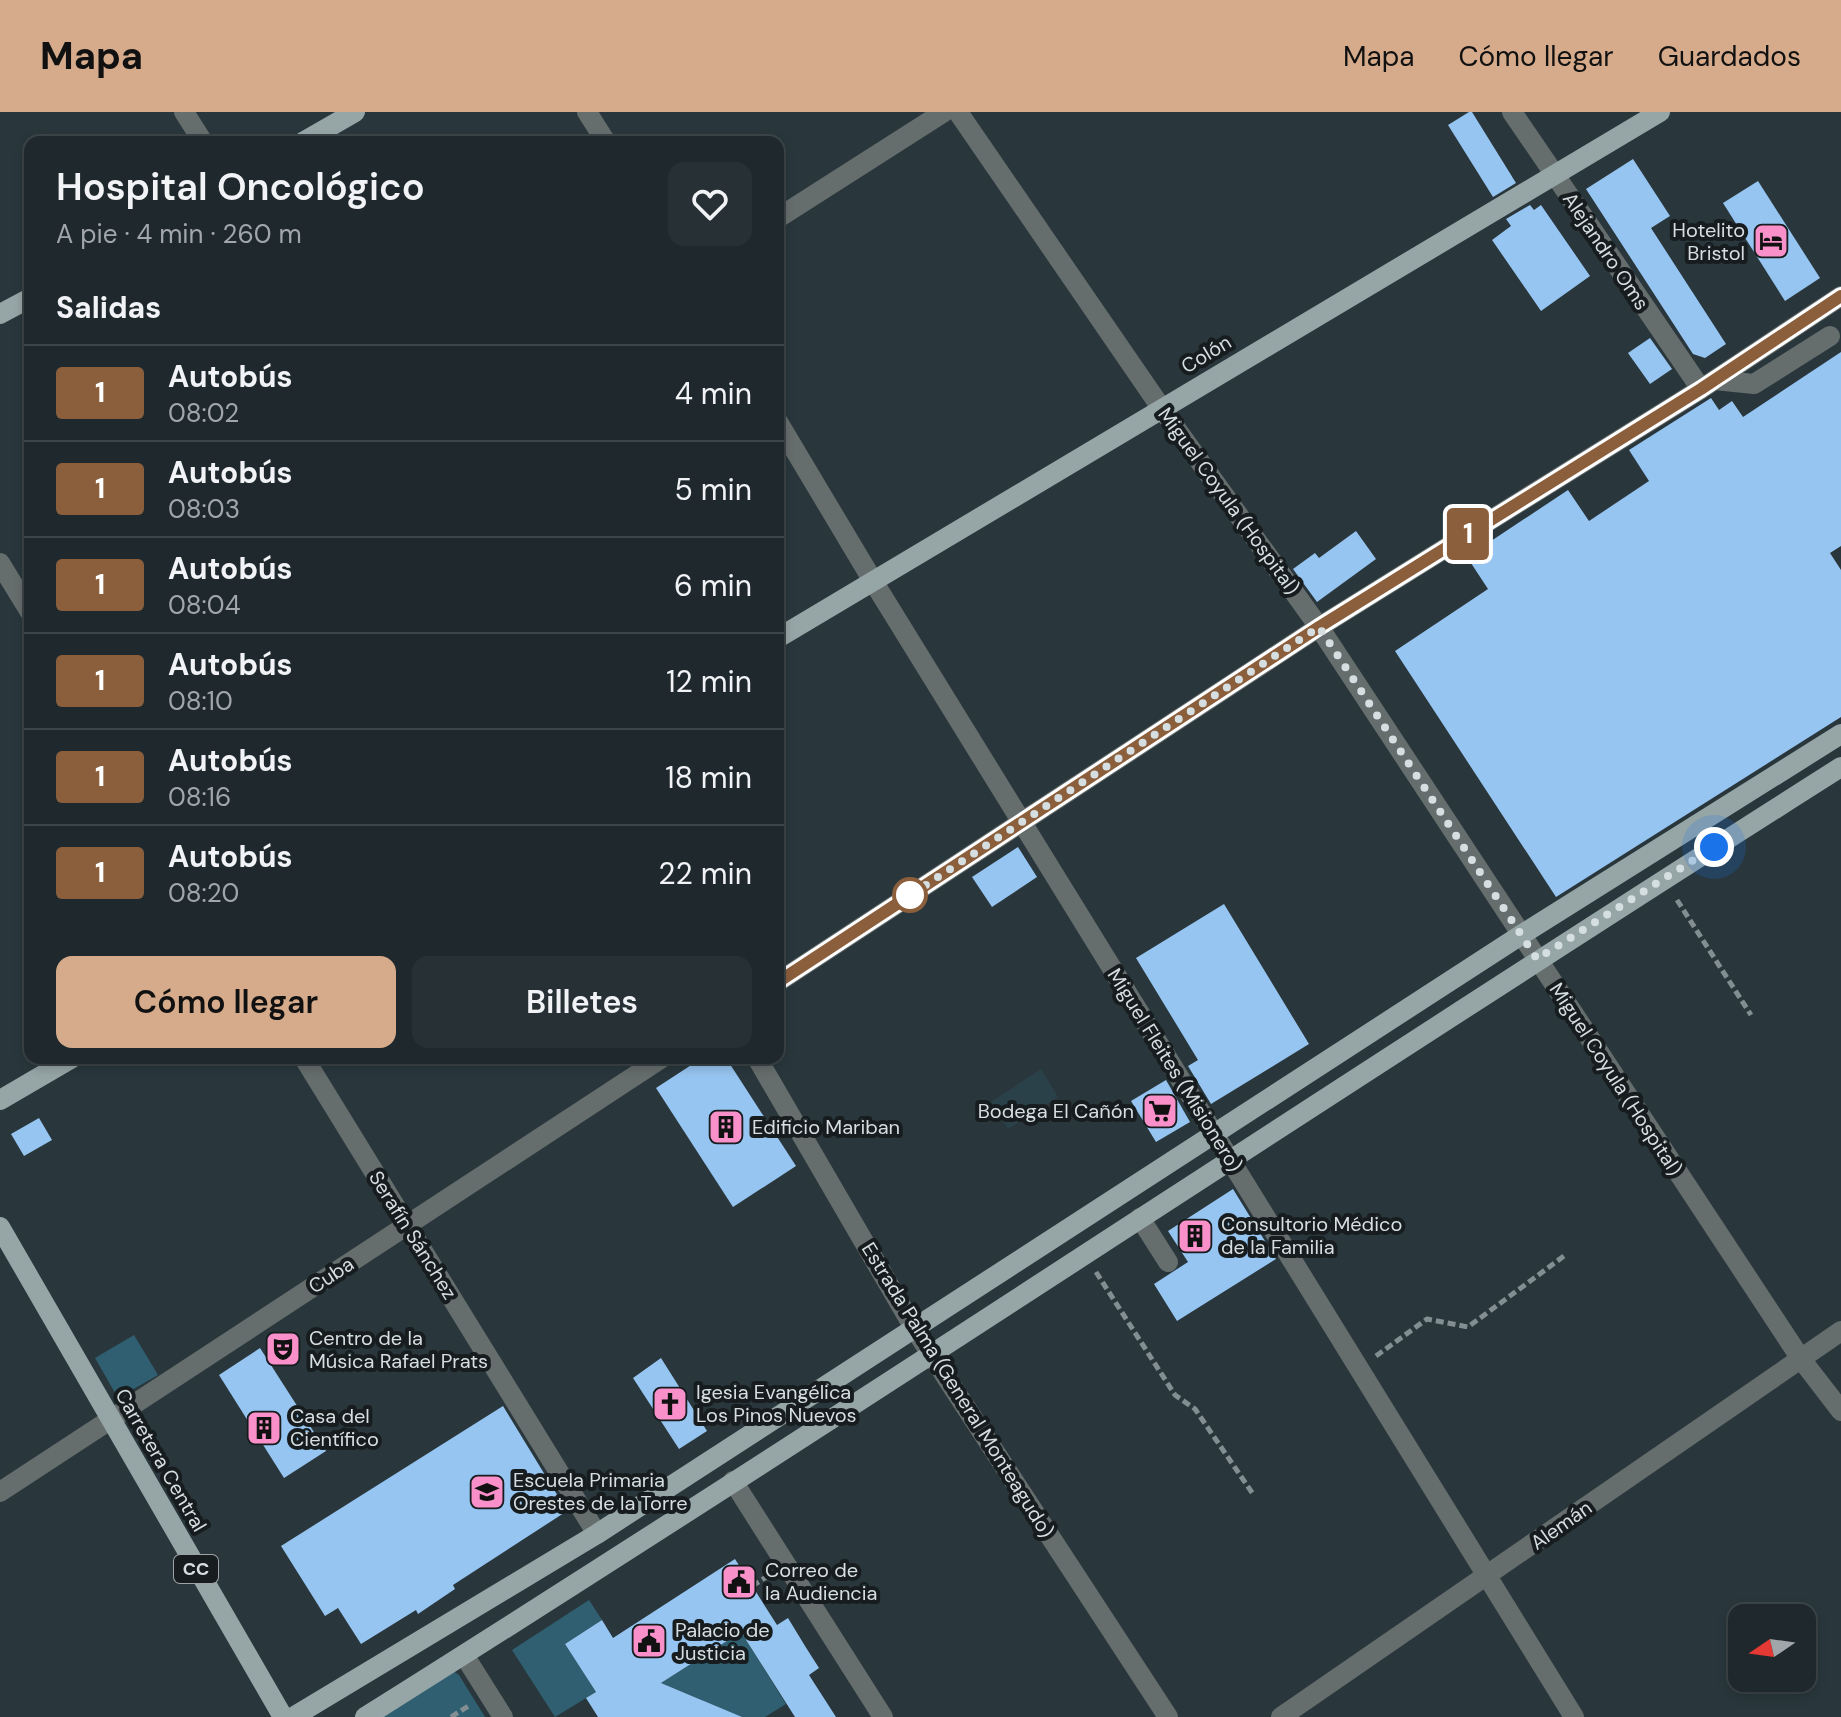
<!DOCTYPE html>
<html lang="es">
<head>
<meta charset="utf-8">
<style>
	body { margin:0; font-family:"DM Sans",sans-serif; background:#273135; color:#f1f3f6; height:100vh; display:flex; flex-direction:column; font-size:30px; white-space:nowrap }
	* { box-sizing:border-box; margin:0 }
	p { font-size:26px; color:#a1a6aa }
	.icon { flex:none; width:44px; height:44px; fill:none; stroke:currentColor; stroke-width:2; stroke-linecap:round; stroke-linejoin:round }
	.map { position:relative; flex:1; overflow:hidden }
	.details { position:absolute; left:24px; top:24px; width:760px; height:928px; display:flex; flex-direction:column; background:#1f292d; border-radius:16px; box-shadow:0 4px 12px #0003,0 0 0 2px #3c4549 }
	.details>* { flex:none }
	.badge { padding:0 16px; border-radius:6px; font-size:28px; line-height:52px }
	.needle { width:52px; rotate:257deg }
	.controls { position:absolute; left:1728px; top:1492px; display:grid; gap:16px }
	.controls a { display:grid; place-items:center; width:88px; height:88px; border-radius:16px; background:#1f292d; box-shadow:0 4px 12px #0003,0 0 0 2px #3c4549; font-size:40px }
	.you { position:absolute; width:40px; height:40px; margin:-20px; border:6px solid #fff; border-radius:50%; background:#1a73e8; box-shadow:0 0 0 12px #1a73e833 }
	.map>.badge { position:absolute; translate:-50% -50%; box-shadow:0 0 0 4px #fff }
	h2 { padding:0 32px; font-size:30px; line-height:72px }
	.round { display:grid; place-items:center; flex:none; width:84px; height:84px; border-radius:16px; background:#273135 }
	.overview { display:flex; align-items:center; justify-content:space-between; height:136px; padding:0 32px }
	h1 { font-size:38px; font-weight:600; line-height:60px }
	.action { display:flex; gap:16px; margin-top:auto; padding:16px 32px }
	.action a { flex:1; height:92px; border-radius:16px; background:#d6ab8b; color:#111; font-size:32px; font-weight:600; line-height:92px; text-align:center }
	.action a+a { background:#273135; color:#f1f3f6 }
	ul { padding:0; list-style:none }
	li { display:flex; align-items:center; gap:24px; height:96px; padding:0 32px; border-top:2px solid #3c4549 }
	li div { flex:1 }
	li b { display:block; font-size:30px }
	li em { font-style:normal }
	li .badge { min-width:88px; font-weight:700; text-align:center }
	header { display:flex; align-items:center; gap:48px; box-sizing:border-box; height:112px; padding:0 40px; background:#d6ab8b; color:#111 }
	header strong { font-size:38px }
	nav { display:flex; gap:44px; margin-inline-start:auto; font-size:28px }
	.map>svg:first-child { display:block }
	.built { fill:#2b4149 }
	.green { fill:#2f5f70 }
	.building { fill:#97c5f1 }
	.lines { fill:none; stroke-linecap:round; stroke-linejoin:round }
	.path { stroke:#828e92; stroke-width:5; stroke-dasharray:8 4; stroke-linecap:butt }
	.minor { stroke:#666d6d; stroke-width:20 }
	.major { stroke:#96a5a6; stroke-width:20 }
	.line-casing { stroke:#fff; stroke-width:18 }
	.line { stroke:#8b5e3c; stroke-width:12 }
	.walk { stroke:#d5dee1; stroke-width:8; stroke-dasharray:0 14.4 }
	.stop-dot { fill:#fff; stroke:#8b5e3c; stroke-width:4 }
	.labels { text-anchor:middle; stroke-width:8; stroke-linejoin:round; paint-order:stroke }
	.shield { fill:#171d1f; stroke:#9ca4a7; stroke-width:2 }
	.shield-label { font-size:18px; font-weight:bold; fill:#d5dee1 }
	.poi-label { font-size:20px; fill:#d5dee1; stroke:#171d1f; text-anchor:start }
	.street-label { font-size:20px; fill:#d5dee1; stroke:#171d1f }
</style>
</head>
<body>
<header>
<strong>Mapa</strong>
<nav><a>Mapa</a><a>Cómo llegar</a><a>Guardados</a></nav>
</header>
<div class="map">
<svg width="1841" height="1605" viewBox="0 0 1841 1605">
	<rect width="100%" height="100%" fill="#29373c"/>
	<path class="built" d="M1041,957l17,28 -50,32 -17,-27z"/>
	<g class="green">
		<path d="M134,1223l24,40 -40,23 -23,-40z"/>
		<path d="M589,1488l13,20 -37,24 31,48 -41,25 -43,-67z"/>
		<path d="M741,1520l45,72 -21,13h-56l-3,-14 -4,-3 -41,-17z"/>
		<path d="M453,1559l6,4 26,42h-105z"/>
	</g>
	<g class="building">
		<path d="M1469,0h3l44,71 -23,14 -45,-72z"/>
		<path d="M1633,47l37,57 -19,12 75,116 -21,14 -12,-4 -107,-165z"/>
		<path d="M1758,69l62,97 -35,23 -62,-98z"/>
		<path d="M1530,93l4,5 7,-5 49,71 -49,35 -49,-71 19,-14 -5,-7z"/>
		<path d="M1650,226l22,31 -22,15 -22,-31z"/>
		<path d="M1841,240v194l-11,7 11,17v147l-285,180 -161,-246 93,-62 -21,-32 101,-67 21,31 60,-40 -20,-31 82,-52 8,12 13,-9 11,16z"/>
		<path d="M1356,419l20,28 -59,43 -24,-33 22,-16 4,5z"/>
		<path d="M1018,735l19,30 -45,30 -20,-30z"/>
		<path d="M1224,792l85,140 -98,60 -23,-38 10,-6 -62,-102z"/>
		<path d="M702,946h24l70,108 -63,41 -77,-119z"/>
		<path d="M1166,968l24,42 -34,20 -25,-41z"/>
		<path d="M39,1006l13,22 -28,16 -13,-22z"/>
		<path d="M1233,1077l43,70 -99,62 -23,-37 34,-22 -20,-31z"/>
		<path d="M260,1236l66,103 -42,27 -65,-103z"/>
		<path d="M661,1246l46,73 -28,18 -46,-71z"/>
		<path d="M503,1294l64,105 -114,74 2,4 -37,25 -2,-4 -55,34 -23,-36 -13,8 -44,-70z"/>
		<path d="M735,1447l42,66 11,-7 17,28 14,22 -10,7 27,42h-41l-54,-85 -80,51 81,34h-144l-12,-19 10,-6 -31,-48 37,-24 11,18z"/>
	</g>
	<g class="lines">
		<g class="path">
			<path d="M1677,788l74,115"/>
			<path d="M1096,1160l79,123 20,14 58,85"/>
			<path d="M1376,1244l51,-37 41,8 96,-71"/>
			<path d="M752,1474l16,-10"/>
			<path d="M451,1605l19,-12"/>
		</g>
		<g class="minor">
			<path d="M184,0l19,30"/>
			<path d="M587,0l19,30"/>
			<path d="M958,0l204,297 157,218 482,732 40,52"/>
			<path d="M1512,0l189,277"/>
			<path d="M778,106l166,-106"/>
			<path d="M1715,268l39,4 76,-48"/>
			<path d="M778,310l95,159 701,1136"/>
			<path d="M0,451l30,49"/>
			<path d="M778,870l541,-355 382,-238 140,-93"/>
			<path d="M304,946l293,476"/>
			<path d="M757,946l157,270 254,389"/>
			<path d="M1140,1106l28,44"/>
			<path d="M733,1369l150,236"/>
			<path d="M0,1380l662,-434"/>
			<path d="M464,1543l39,62"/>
			<path d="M1281,1605l560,-386"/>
		</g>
		<g class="major">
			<path d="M303,30l52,-30"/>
			<path d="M0,202l30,-16"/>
			<path d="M778,526l882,-526"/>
			<path d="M0,988l72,-42"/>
			<path d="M0,1115l283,490"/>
			<path d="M293,1605l304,-183 924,-599 320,-201"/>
			<path d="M365,1605c496,-312 982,-637 1476,-950"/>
		</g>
	</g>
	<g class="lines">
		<defs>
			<path id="line" d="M778,870l541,-355 382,-238 140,-93"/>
		</defs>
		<use href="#line" class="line-casing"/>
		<use href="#line" class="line"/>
		<path class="walk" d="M910,783l-10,7 419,-275 218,332 177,-112"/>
	</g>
	<defs>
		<symbol id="hotel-square" viewBox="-11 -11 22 22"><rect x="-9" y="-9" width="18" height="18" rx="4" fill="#f990ca" stroke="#171d1f"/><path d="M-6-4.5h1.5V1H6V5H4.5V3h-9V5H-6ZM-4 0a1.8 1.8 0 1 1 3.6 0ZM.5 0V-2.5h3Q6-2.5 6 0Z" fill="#111"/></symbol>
		<symbol id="supermarket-square" viewBox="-11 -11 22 22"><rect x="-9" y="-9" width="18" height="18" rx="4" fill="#f990ca" stroke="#171d1f"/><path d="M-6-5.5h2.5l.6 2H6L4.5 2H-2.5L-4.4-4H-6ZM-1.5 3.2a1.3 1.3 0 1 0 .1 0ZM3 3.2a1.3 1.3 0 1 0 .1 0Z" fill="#111"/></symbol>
		<symbol id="building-square" viewBox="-11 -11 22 22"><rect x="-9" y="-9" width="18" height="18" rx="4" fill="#f990ca" stroke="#171d1f"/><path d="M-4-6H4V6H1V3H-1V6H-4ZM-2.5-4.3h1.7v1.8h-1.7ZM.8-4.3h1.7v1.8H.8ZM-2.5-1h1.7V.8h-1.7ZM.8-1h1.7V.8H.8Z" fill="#111"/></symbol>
		<symbol id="theatre-square" viewBox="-11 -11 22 22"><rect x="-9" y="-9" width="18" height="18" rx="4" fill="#f990ca" stroke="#171d1f"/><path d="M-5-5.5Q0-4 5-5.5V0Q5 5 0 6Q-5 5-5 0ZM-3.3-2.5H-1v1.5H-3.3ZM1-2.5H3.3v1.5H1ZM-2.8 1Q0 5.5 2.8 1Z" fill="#111"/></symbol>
		<symbol id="church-square" viewBox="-11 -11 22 22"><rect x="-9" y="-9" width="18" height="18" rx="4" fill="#f990ca" stroke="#171d1f"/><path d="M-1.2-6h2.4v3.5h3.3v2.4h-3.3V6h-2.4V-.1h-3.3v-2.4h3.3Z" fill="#111"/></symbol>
		<symbol id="school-square" viewBox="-11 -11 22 22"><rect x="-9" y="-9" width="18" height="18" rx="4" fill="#f990ca" stroke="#171d1f"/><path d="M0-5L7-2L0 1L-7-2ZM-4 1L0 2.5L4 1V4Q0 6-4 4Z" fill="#111"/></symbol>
		<symbol id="civic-square" viewBox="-11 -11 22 22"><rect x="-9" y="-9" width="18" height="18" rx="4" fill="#f990ca" stroke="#171d1f"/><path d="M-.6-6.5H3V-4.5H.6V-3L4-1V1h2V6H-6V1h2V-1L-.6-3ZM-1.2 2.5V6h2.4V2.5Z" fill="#111"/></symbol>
	</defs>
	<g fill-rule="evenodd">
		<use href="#hotel-square" x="1751" y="109" width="40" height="40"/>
		<use href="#supermarket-square" x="1140" y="979" width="40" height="40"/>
		<use href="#building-square" x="706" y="995" width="40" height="40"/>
		<use href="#building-square" x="1175" y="1104" width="40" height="40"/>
		<use href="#theatre-square" x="263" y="1217" width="40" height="40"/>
		<use href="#church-square" x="650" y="1272" width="40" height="40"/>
		<use href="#building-square" x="244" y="1296" width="40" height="40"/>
		<use href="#school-square" x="467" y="1360" width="40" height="40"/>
		<use href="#civic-square" x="719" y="1450" width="40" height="40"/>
		<use href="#civic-square" x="629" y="1509" width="40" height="40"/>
	</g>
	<circle class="stop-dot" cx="910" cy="783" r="16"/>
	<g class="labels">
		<rect class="shield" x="174" y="1443" width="44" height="28" rx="6"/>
		<g class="shield-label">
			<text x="196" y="1463">CC</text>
		</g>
		<g class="poi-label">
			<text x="1745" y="125" text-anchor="end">Hotelito<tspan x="1745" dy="23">Bristol</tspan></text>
			<text x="1134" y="1006" text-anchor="end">Bodega El Cañón</text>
			<text x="752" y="1022">Edificio Mariban</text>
			<text x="1221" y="1119">Consultorio Médico<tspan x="1221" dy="23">de la Familia</tspan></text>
			<text x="309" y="1233">Centro de la<tspan x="309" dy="23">Música Rafael Prats</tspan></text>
			<text x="696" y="1287">Igesia Evangélica<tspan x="696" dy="23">Los Pinos Nuevos</tspan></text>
			<text x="290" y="1311">Casa del<tspan x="290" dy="23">Científico</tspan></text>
			<text x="513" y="1375">Escuela Primaria<tspan x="513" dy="23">Orestes de la Torre</tspan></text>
			<text x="765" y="1465">Correo de<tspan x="765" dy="23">la Audiencia</tspan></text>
			<text x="675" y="1525">Palacio de<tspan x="675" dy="23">Justicia</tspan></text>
		</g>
		<g class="street-label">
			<text transform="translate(1606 139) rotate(56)" y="7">Alejandro Oms</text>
			<text transform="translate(1206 242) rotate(-31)" y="7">Colón</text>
			<text transform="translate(1229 389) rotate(54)" y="7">Miguel Coyula (Hospital)</text>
			<text transform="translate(1175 958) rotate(58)" y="7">Miguel Fleites (Misionero)</text>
			<text transform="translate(1616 967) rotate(57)" y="7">Miguel Coyula (Hospital)</text>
			<text transform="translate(413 1123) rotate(58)" y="7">Serafín Sánchez</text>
			<text transform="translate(331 1163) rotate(-33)" y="7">Cuba</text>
			<text transform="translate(958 1278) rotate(58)" y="7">Estrada Palma (General Monteagudo)</text>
			<text transform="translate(161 1348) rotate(60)" y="7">Carretera Central</text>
			<text transform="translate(1561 1413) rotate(-35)" y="7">Alemán</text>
		</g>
	</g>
</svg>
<div class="controls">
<a><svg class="needle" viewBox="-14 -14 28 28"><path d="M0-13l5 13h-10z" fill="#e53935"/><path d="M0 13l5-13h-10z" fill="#a1a6aa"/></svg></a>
</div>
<div class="you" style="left:1714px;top:735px"></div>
<b class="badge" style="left:1468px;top:422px;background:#8b5e3c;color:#fff">1</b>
<section class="details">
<div class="overview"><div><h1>Hospital Oncológico</h1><p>A pie · 4 min · 260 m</p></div><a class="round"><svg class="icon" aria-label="heart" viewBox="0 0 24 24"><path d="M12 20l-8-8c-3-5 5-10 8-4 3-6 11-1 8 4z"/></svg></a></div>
<h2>Salidas</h2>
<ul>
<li><span class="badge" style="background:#8b5e3c;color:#fff">1</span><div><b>Autobús</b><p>08:02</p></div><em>4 min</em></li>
<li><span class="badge" style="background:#8b5e3c;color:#fff">1</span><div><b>Autobús</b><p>08:03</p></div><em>5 min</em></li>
<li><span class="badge" style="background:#8b5e3c;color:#fff">1</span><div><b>Autobús</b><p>08:04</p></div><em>6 min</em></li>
<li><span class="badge" style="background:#8b5e3c;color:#fff">1</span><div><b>Autobús</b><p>08:10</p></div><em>12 min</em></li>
<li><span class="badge" style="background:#8b5e3c;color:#fff">1</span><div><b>Autobús</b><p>08:16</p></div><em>18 min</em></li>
<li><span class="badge" style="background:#8b5e3c;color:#fff">1</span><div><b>Autobús</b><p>08:20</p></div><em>22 min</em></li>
</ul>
<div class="action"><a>Cómo llegar</a><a>Billetes</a></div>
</section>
</div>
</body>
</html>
